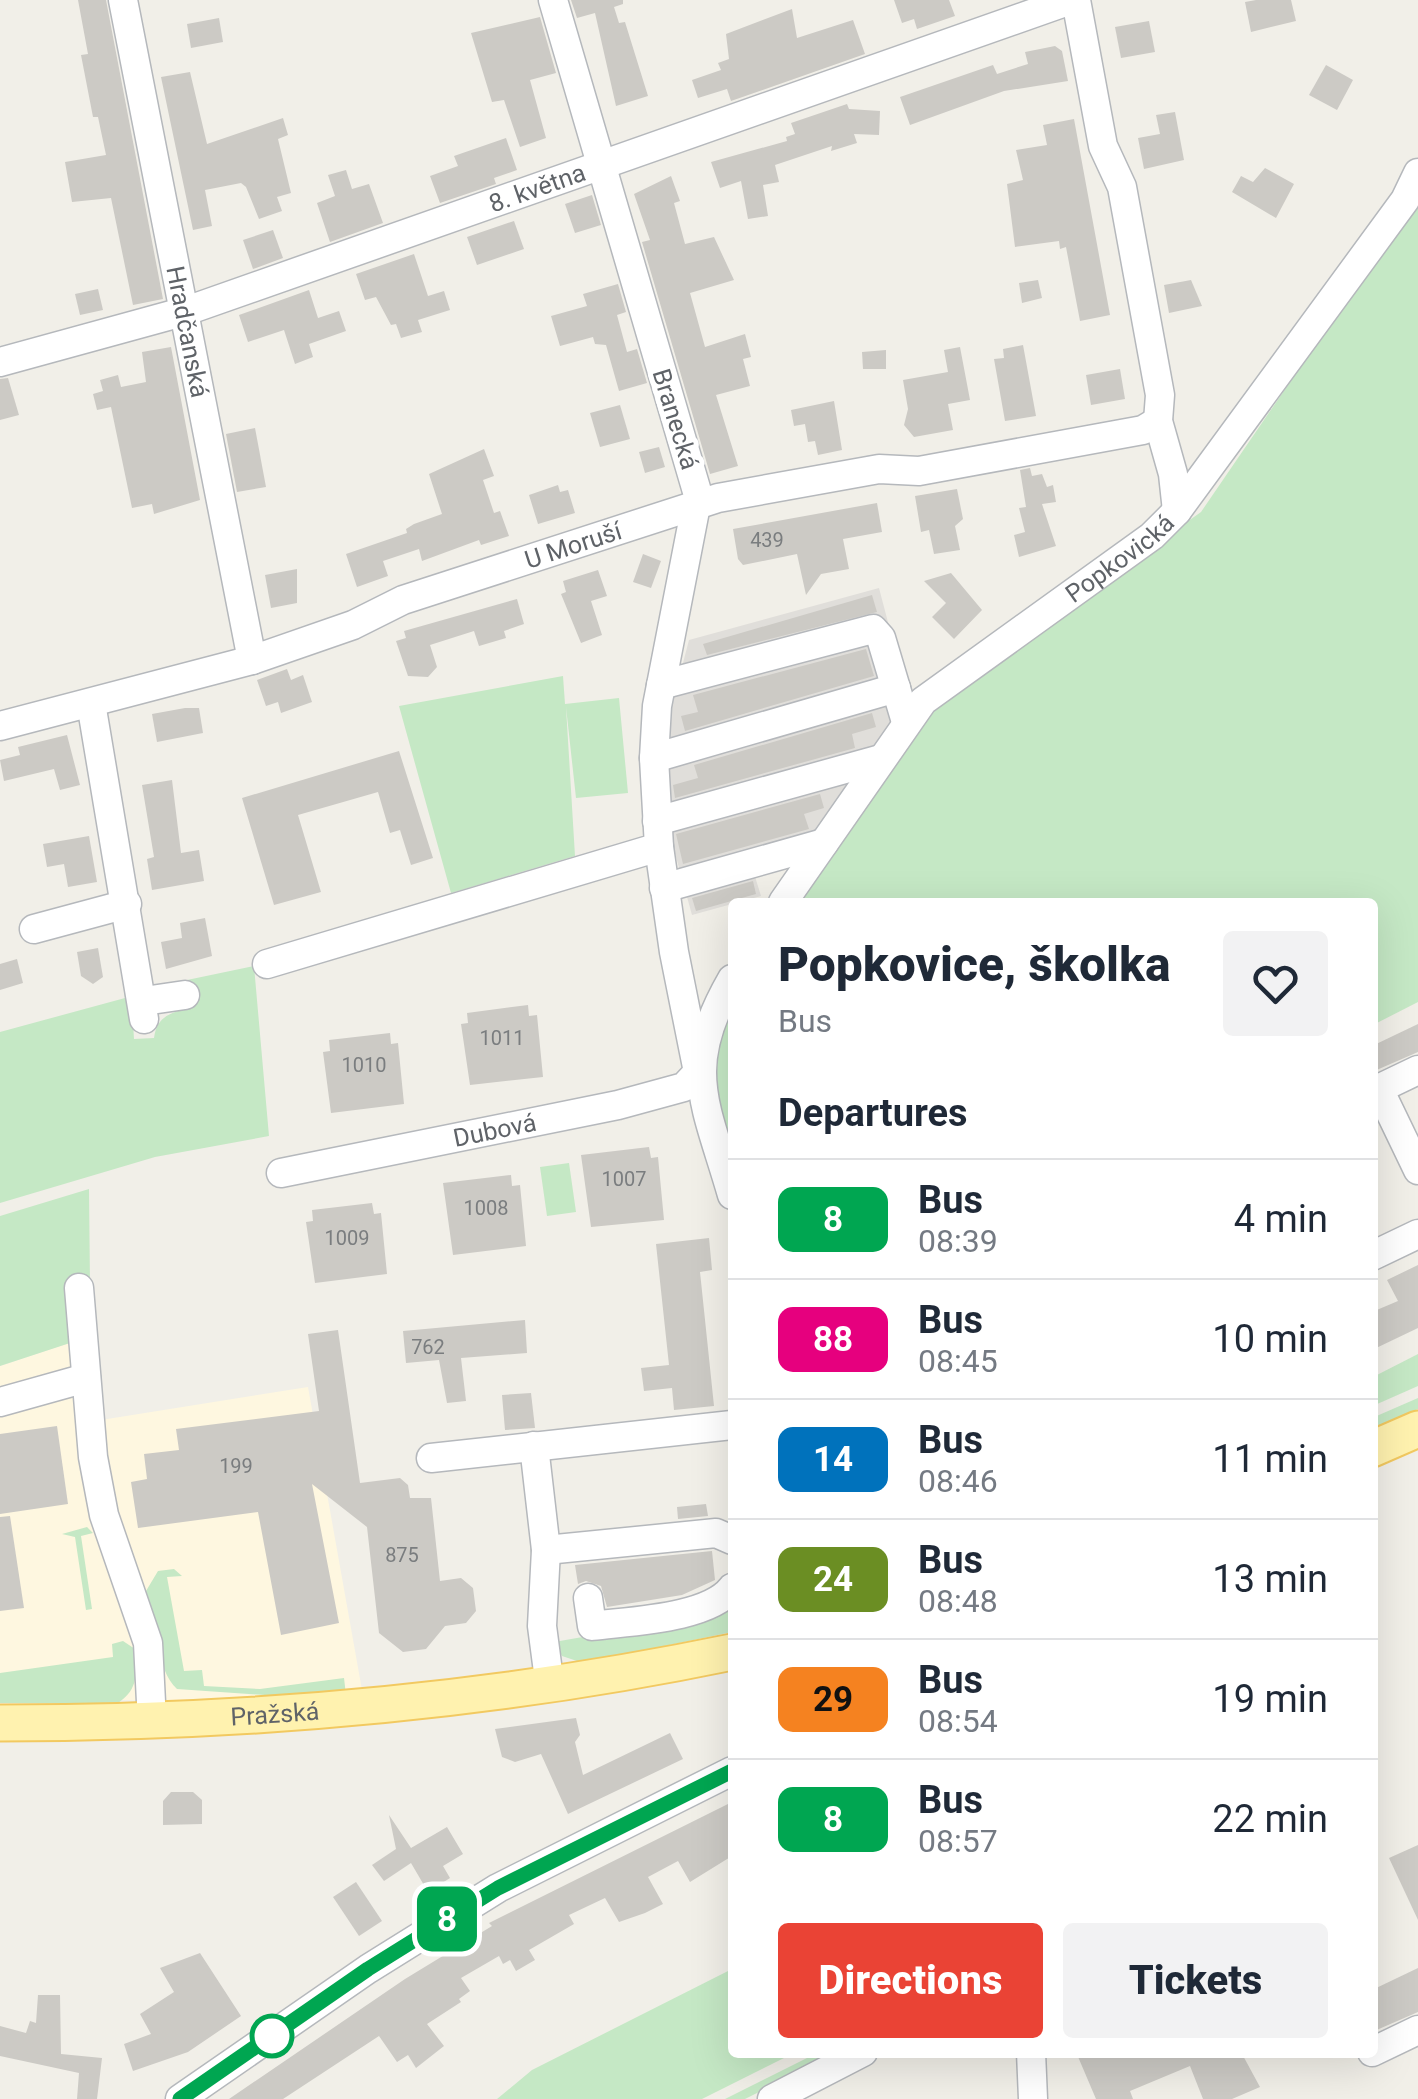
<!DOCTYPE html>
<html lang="en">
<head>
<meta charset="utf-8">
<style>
	body { margin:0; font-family:Roboto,sans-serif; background:#f2f2f3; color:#1f2937; height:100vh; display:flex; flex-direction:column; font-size:38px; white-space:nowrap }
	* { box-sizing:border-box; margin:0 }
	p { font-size:32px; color:#747a83 }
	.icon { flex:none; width:55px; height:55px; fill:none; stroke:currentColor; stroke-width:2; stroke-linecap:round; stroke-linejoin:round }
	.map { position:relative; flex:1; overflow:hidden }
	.side { position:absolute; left:728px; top:898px; width:650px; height:1160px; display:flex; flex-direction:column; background:#fff; border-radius:10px; box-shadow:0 10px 40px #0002 }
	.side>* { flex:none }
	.badge { padding:0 20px; border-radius:15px; font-size:35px; line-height:65px }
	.map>.badge { position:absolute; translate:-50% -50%; box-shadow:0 0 0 5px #fff }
	h2 { padding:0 50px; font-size:38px; line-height:90px }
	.round { display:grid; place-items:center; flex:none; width:105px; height:105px; border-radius:10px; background:#f2f2f3 }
	.headline { display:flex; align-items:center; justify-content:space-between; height:170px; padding:0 50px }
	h1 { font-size:48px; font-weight:800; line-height:75px }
	.primary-button { display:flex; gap:20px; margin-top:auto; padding:20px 50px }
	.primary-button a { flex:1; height:115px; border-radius:10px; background:#ea4335; color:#fff; font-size:40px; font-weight:800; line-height:115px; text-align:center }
	.primary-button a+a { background:#f2f2f3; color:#1f2937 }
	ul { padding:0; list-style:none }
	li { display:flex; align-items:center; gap:30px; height:120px; padding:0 50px; border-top:2px solid #e0e1e3 }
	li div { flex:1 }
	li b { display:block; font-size:38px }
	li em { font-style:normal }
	li .badge { min-width:110px; font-weight:700; text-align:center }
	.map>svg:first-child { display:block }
	.commercial { fill:#fef7e0 }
	.industrial { fill:#e0deda }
	.green { fill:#c5e8c5 }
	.building { fill:#cccac5 }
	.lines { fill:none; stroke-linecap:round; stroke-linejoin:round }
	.minor-casing { stroke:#b5b8bc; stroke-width:31 }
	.major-casing { stroke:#f2c960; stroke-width:39 }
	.minor { stroke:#fff; stroke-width:28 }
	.major { stroke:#fff2af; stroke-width:35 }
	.line-casing { stroke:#fff; stroke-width:22 }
	.line { stroke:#00a651; stroke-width:15 }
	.stop-dot { fill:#fff; stroke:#00a651; stroke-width:5 }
	.labels { text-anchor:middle; stroke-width:10; stroke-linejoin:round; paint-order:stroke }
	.number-label { font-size:20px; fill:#7a7d7f }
	.street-label { font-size:25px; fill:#5f6368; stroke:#fff }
</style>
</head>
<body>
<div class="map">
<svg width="1418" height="2099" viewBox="0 0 1418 2099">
	<rect width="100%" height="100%" fill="#f1efe8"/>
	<path class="commercial" d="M67,1286l34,134 207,-33 54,303 -142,11 -220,-2v-333l69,-23z"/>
	<path class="industrial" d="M879,588l31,118 -100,147 -57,17 8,26 -69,19 -22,-80 -3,-111 22,-84z"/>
	<g class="green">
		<path d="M1418,195v807l-45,23 -1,-123h-582l123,-186 288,-204z"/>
		<path d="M563,676l2,28 54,-6 9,95 -52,5 -10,-91 9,149 -124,37 -52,-187z"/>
		<path d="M254,966l15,170 -114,21 -155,46v-171l125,-34 -1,-7 7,-2 3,50 20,-1c3,-23 18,-25 37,-31l-4,-27z"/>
		<path d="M732,997v150c-18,-61 -28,-90 0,-150z"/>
		<path d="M569,1163l7,49 -29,4 -7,-49z"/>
		<path d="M89,1189l1,95 -23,3 3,56 -70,23v-150z"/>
		<path d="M1418,1354v32l-43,19 -2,-28z"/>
		<path d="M1418,1398v11l-45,21 -1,-12z"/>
		<path d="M87,1527l6,6 -12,3 11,73 -6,1 -11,-73 -13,-3z"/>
		<path d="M174,1569l8,7 -15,1 17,94 18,-1 2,16 56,3 84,-11 2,17 -52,2 -117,-8c-21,-19 -21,-68 -31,-98l12,-20z"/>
		<path d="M732,1611v21l-149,31 -21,-7 -8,-14z"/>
		<path d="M123,1641l12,8c2,23 4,40 -17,54h-118v-30l113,-16 -1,-13z"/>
		<path d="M732,1969v83l62,1 -92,46h-205l35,-29z"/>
		<path d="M817,2053h20l-92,46h-20z"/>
	</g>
	<g class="building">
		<path d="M78,0h28l57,299 -30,6 -22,-107 -39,4 -7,-40 41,-7 -8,-38h-5l-12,-62 7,-1z"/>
		<path d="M571,0h52v4l-9,3 5,16 6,-1 23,74 -32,10 -21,-93 -18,5z"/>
		<path d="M894,0h55l6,16 -38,13 -3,-10 -12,4z"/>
		<path d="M1256,0h35l5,21 -45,11 -6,-30z"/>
		<path d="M792,9l5,29 56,-18 12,34 -134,47 -4,-12 -29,9 -6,-18 29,-10 -3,-7 11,-4 -3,-25z"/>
		<path d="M540,17l16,56 -26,7 16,58 -26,9 -16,-47 -12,2 -21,-69z"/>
		<path d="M219,18l4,24 -32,6 -4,-24z"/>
		<path d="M1149,21l6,31 -34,6 -6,-31z"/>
		<path d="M1055,46l7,5 6,30 -64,10 -94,34 -10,-28 93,-32 4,9 31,-10 -3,-12z"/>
		<path d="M1326,65l27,15 -16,30 -28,-15z"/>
		<path d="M190,72l17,72 76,-26 5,17 -10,4 13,54 -14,4 5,14 -23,8 -13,-32 -5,-4 -36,7 7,36 -19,4 -32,-153z"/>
		<path d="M847,104l2,5 31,2 -1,24 -25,-1 3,9 -26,8 1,-5 -57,19 4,17 -16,3 5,31 -20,3 -7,-38 -21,7 -9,-26 76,-21 -1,-4 9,-3 -4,-11z"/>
		<path d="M1175,112l9,48 -40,9 -6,-31 22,-4 -4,-19z"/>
		<path d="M1074,119l36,196 -30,6 -14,-74 -6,2 -1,-8 -44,6 -8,-63 16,-4 -7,-30 31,-5 -4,-20z"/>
		<path d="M506,138l11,32 -23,8 2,6 -56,19 -10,-27 28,-10 -4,-10z"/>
		<path d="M1265,168l29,16 -18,34 -44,-26 9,-16 12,6z"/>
		<path d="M346,170l6,19 17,-5 14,39 -53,19 -13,-39 18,-7 -7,-21z"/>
		<path d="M671,176l9,25 -6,2 11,41 29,-7 20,43 -44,13 15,54 40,-13 6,23 -8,2 7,27 -34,9 22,71 -28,8 -68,-232 8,-2 -16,-46z"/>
		<path d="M592,195l9,30 -26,8 -10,-29z"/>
		<path d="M514,221l10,28 -47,16 -10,-28z"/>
		<path d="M273,230l10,28 -30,11 -10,-29z"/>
		<path d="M414,254l14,42 16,-5 6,19 -32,10 4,12 -21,6 -5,-14 -5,1 -15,-28 -11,3 -9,-26z"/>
		<path d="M1038,280l4,18 -20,5 -3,-20z"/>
		<path d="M1191,280l11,26 -33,7 -5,-28z"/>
		<path d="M618,284l8,28 -9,3 10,37 10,-3 10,34 -28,8 -13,-46 -11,-1 -2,-7 -33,9 -9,-30 36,-10 -4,-12z"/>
		<path d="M98,289l5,21 -23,5 -5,-21z"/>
		<path d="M309,290l9,28 21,-7 7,20 -37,13 4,13 -18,7 -11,-34 -36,12 -9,-27z"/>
		<path d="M1023,345l13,71 -31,5 -11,-62 10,-1 -1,-9z"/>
		<path d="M171,347l29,153 -46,14 -2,-10 -20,4 -21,-101 -14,3 -4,-16 10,-3 -3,-11 18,-5 3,12 25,-5 -4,-30z"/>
		<path d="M960,347l10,53 -22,4 5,26 -39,7 -10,-12 4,-16 -5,-29 45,-8 -4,-22z"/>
		<path d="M886,350v19h-23l-1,-17z"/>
		<path d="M1120,369l5,30 -34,6 -5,-30z"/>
		<path d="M8,378l11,37 -19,5v-41z"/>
		<path d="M834,401l8,49 -24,5 -3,-14 -7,1 -3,-18 -11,2 -3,-16z"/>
		<path d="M620,405l10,34 -30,8 -10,-34z"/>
		<path d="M255,428l11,59 -29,5 -11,-58z"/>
		<path d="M659,447l6,20 -20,6 -6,-21z"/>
		<path d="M484,449l10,27 -11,4 11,33 6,-2 9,25 -28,9 -2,-5 -57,21 -3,-12 -36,12 5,15 -31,11 -11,-33 61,-21 -1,-4 8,-5 28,-10 -13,-40z"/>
		<path d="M1030,468l2,8 10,-2 5,13 6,-2 3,17 -14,2 14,42 -37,11 -5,-22 11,-3 -6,-24 7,-1 -6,-37z"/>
		<path d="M558,485l2,7 8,-2 7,23 -37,11 -9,-29z"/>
		<path d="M957,489l6,30 -8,7 5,24 -26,4 -5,-24 -8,2 -6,-36z"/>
		<path d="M877,503l5,29 -39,7 6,30 -28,5 -15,21 -9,-41 -54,11 -5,-6 -5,-30z"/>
		<path d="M643,554l18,7 -10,27 -18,-6z"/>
		<path d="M297,569v34l-26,5 -6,-33z"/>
		<path d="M598,570l9,26 -16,5 11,34 -21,8 -20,-49 5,-2 -3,-11z"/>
		<path d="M951,573l31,37 -28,29 -22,-22 14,-14 -22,-22z"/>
		<path d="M872,595l5,17 -170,43 -4,-11z"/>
		<path d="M517,599l7,25 -20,7 2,7 -27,8 -5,-15 -44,14 7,22 -9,10 -20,-1 -12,-35 10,-3 -2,-7z"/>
		<path d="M866,649l8,27 -189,55 -4,-15 17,-4 -5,-17z"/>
		<path d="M287,669l4,11 12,-5 9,27 -31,11 -3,-11 -12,4 -9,-26z"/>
		<path d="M185,708h14l4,25 -46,9 -5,-28z"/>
		<path d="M872,713l4,14 -24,7 3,14 -180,50 -2,-13 25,-7 -4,-13z"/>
		<path d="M67,735l13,50 -20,5 -6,-21 -50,12 -4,-21 20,-5 -2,-8z"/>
		<path d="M399,751l34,107 -22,7 -11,-35 -10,3 -12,-41 -80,23 23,77 -47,13 -32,-107z"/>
		<path d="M172,780l9,73 18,-3 5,31 -52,9 -5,-31 7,-2 -12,-72z"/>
		<path d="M820,794l4,14 -20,6 5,15 -126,35 -7,-30z"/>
		<path d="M89,836l8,46 -29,5 -4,-23 -17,3 -4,-23z"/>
		<path d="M753,881l3,13 -60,17 -4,-13z"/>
		<path d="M205,918l7,38 -46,13 -5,-27 21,-4 -2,-15z"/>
		<path d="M98,948l5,29 -10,7 -12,-8 -4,-24z"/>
		<path d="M17,959l6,24 -23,7v-26z"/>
		<path d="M528,1005l1,11 8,-1 6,62 -73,8 -9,-61 7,-1 -1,-10z"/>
		<path d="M1418,1024v28l-46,20v-26z"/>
		<path d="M390,1033l1,11 7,-1 6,61 -73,9 -8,-61 7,-1 -1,-11z"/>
		<path d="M649,1147l2,11 7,-1 6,63 -73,7 -10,-72z"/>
		<path d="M511,1175l1,11 8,-1 6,61 -73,9 -10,-72z"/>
		<path d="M372,1203l2,11 7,-1 6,61 -72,9 -9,-61 7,-1 -1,-11z"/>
		<path d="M709,1238l3,32 -12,2 14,134 -40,4 -2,-22 -28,3 -3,-23 28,-3 -13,-121z"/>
		<path d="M1418,1265v63l-46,22v-38l26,-11 -11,-21z"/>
		<path d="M525,1320l2,33 -66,5 5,43 -19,2 -8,-43 -33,3 -3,-32z"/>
		<path d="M338,1330l22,153 40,-5 8,7 2,13h21l9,83 21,-3 12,10 3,23 -10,12 -21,3 -19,23 -23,3 -24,-19 -12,-106 -55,-43 27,139 -58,12 -23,-123 -120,16 -7,-46 16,-3 -3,-25 35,-4 -3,-21 143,-18 -11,-77z"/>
		<path d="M531,1393l4,35 -30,2 -3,-35z"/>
		<path d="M57,1426l11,78 -68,10v-80z"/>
		<path d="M706,1504l2,12 -30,3 -1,-12z"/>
		<path d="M10,1516l14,92 -24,3v-94z"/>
		<path d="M712,1551l3,29 -33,15 -75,12 -6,-21 -15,-5 -8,3 -3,-19z"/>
		<path d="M576,1718l4,17 -5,7 8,33 87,-42 13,26 -115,55 -27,-60 -26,8 -13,-5 -7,-28z"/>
		<path d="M171,1792h22l9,8v24l-39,1v-24z"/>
		<path d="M732,1802v54l-42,26 -12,-21 -30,16 15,27 -18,9 -26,9 -14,-24 -36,17 5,9 -45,26 6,10 -19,11 -6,-11 -7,4 -4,-8 -38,22 9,13 -11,8 2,3 -34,22 17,22 -28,22 -8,-13 -11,7 -18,-26 -96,63h-54l176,-120 87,-53 -3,-3z"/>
		<path d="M389,1815l22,33 36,-21 16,27 -20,12 7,12 -22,14 -17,-29 -27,18 -12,-16 24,-16z"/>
		<path d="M1418,1845v75l-29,-62z"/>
		<path d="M356,1882l26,39 -23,15 -26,-39z"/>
		<path d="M200,1953l41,63 -53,36 -55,19 -9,-27 27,-10 -11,-20 34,-22 -14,-24z"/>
		<path d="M1418,1968v44l-46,20v-42z"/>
		<path d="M38,1995h22l1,59 41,4 -5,41h-20l2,-26 -79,-17v-30l26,7 4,-12 6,2z"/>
		<path d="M1076,2052h165l19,35 -28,12h-29l-13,-33 -60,25 3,8h-37z"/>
	</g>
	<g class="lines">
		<defs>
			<g id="minor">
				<path id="s1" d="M123,0l129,660"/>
				<path d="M1076,0l27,146 19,41 38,208 -2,26 15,53 4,37"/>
				<path id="s2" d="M0,362l186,-51 885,-311"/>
				<path d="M661,685l212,-56 8,9 25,84"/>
				<path d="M91,703l53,316"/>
				<path id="s3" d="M0,726l252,-66 101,-35 50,-25 315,-102 161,-29 40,2 224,-41 15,-9"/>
				<path d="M654,758l242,-70"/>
				<path d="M657,821l224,-62"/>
				<path d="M664,888l160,-45"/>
				<path id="s4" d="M783,902l140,-201 229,-165 25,-25 228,-311 13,-27"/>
				<path d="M34,929l93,-25"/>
				<path d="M267,964l392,-117 -5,-89 3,-52 41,-211 -145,-495"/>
				<path d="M732,979c-52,90 -26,125 0,216"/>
				<path d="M144,1001l41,-6"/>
				<path d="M1379,1089l39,81"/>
				<path d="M1372,1092l46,-22"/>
				<path id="s5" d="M281,1173l337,-68 66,-18 14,-15 -24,-120 -15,-105"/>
				<path d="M1372,1256l46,-22"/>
				<path d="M79,1288l14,169 11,58 44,128 4,79"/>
				<path d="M0,1402l86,-24"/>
				<path d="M534,1446l12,104 -4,76 8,61"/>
				<path d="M431,1458l301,-33"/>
				<path d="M546,1550l170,-17 16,7"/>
				<path d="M588,1598l4,28c37,-5 116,-7 140,-38"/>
				<path d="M1031,2052l2,47"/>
				<path d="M1372,2052l46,-22"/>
				<path d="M180,2099l188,-130 130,-81 234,-117"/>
				<path d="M772,2099l91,-47"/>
			</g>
			<g id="major">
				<path d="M1372,1449l46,-20"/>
				<path id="s6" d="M0,1723c247,0 491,-21 732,-71"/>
			</g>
		</defs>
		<use href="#minor" class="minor-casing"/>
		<use href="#major" class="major-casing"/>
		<use href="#minor" class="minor"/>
		<use href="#major" class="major"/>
	</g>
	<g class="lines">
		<defs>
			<path id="line" d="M180,2099l188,-130 130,-81 234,-117"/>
		</defs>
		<use href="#line" class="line-casing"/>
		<use href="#line" class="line"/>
	</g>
	<circle class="stop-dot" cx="272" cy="2036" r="20"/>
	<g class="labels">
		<g class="number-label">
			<text x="767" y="547">439</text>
			<text x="502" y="1045">1011</text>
			<text x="364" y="1072">1010</text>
			<text x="624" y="1186">1007</text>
			<text x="486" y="1215">1008</text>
			<text x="347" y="1245">1009</text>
			<text x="428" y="1354">762</text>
			<text x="236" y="1473">199</text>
			<text x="402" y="1562">875</text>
		</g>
		<g class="street-label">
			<text dy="9" stroke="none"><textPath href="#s2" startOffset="565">8. května</textPath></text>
			<text dy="9" stroke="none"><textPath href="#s1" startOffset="338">Hradčanská</textPath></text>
			<text transform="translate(676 419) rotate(73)" y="9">Branecká</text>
			<text dy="9" stroke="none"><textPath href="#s3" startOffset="602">U Moruší</textPath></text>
			<text dy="9" stroke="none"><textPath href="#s4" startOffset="488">Popkovická</textPath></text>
			<text dy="9" stroke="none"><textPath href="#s5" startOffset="218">Dubová</textPath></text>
			<text dy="9" stroke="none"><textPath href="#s6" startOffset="275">Pražská</textPath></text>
		</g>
	</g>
</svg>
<b class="badge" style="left:447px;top:1919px;background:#00a651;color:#fff">8</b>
<section class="side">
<div class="headline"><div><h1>Popkovice, školka</h1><p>Bus</p></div><a class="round"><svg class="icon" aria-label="heart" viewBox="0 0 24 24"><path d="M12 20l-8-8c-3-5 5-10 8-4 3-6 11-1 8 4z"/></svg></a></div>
<h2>Departures</h2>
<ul>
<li><span class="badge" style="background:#00a651;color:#fff">8</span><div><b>Bus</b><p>08:39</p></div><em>4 min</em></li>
<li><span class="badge" style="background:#e6007e;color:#fff">88</span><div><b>Bus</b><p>08:45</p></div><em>10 min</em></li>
<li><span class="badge" style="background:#0072bc;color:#fff">14</span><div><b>Bus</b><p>08:46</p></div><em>11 min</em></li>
<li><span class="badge" style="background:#6b8e23;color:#fff">24</span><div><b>Bus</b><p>08:48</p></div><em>13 min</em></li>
<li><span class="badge" style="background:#f58220;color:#111">29</span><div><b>Bus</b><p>08:54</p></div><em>19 min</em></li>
<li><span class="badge" style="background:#00a651;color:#fff">8</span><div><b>Bus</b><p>08:57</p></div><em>22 min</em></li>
</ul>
<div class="primary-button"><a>Directions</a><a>Tickets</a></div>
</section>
</div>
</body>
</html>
